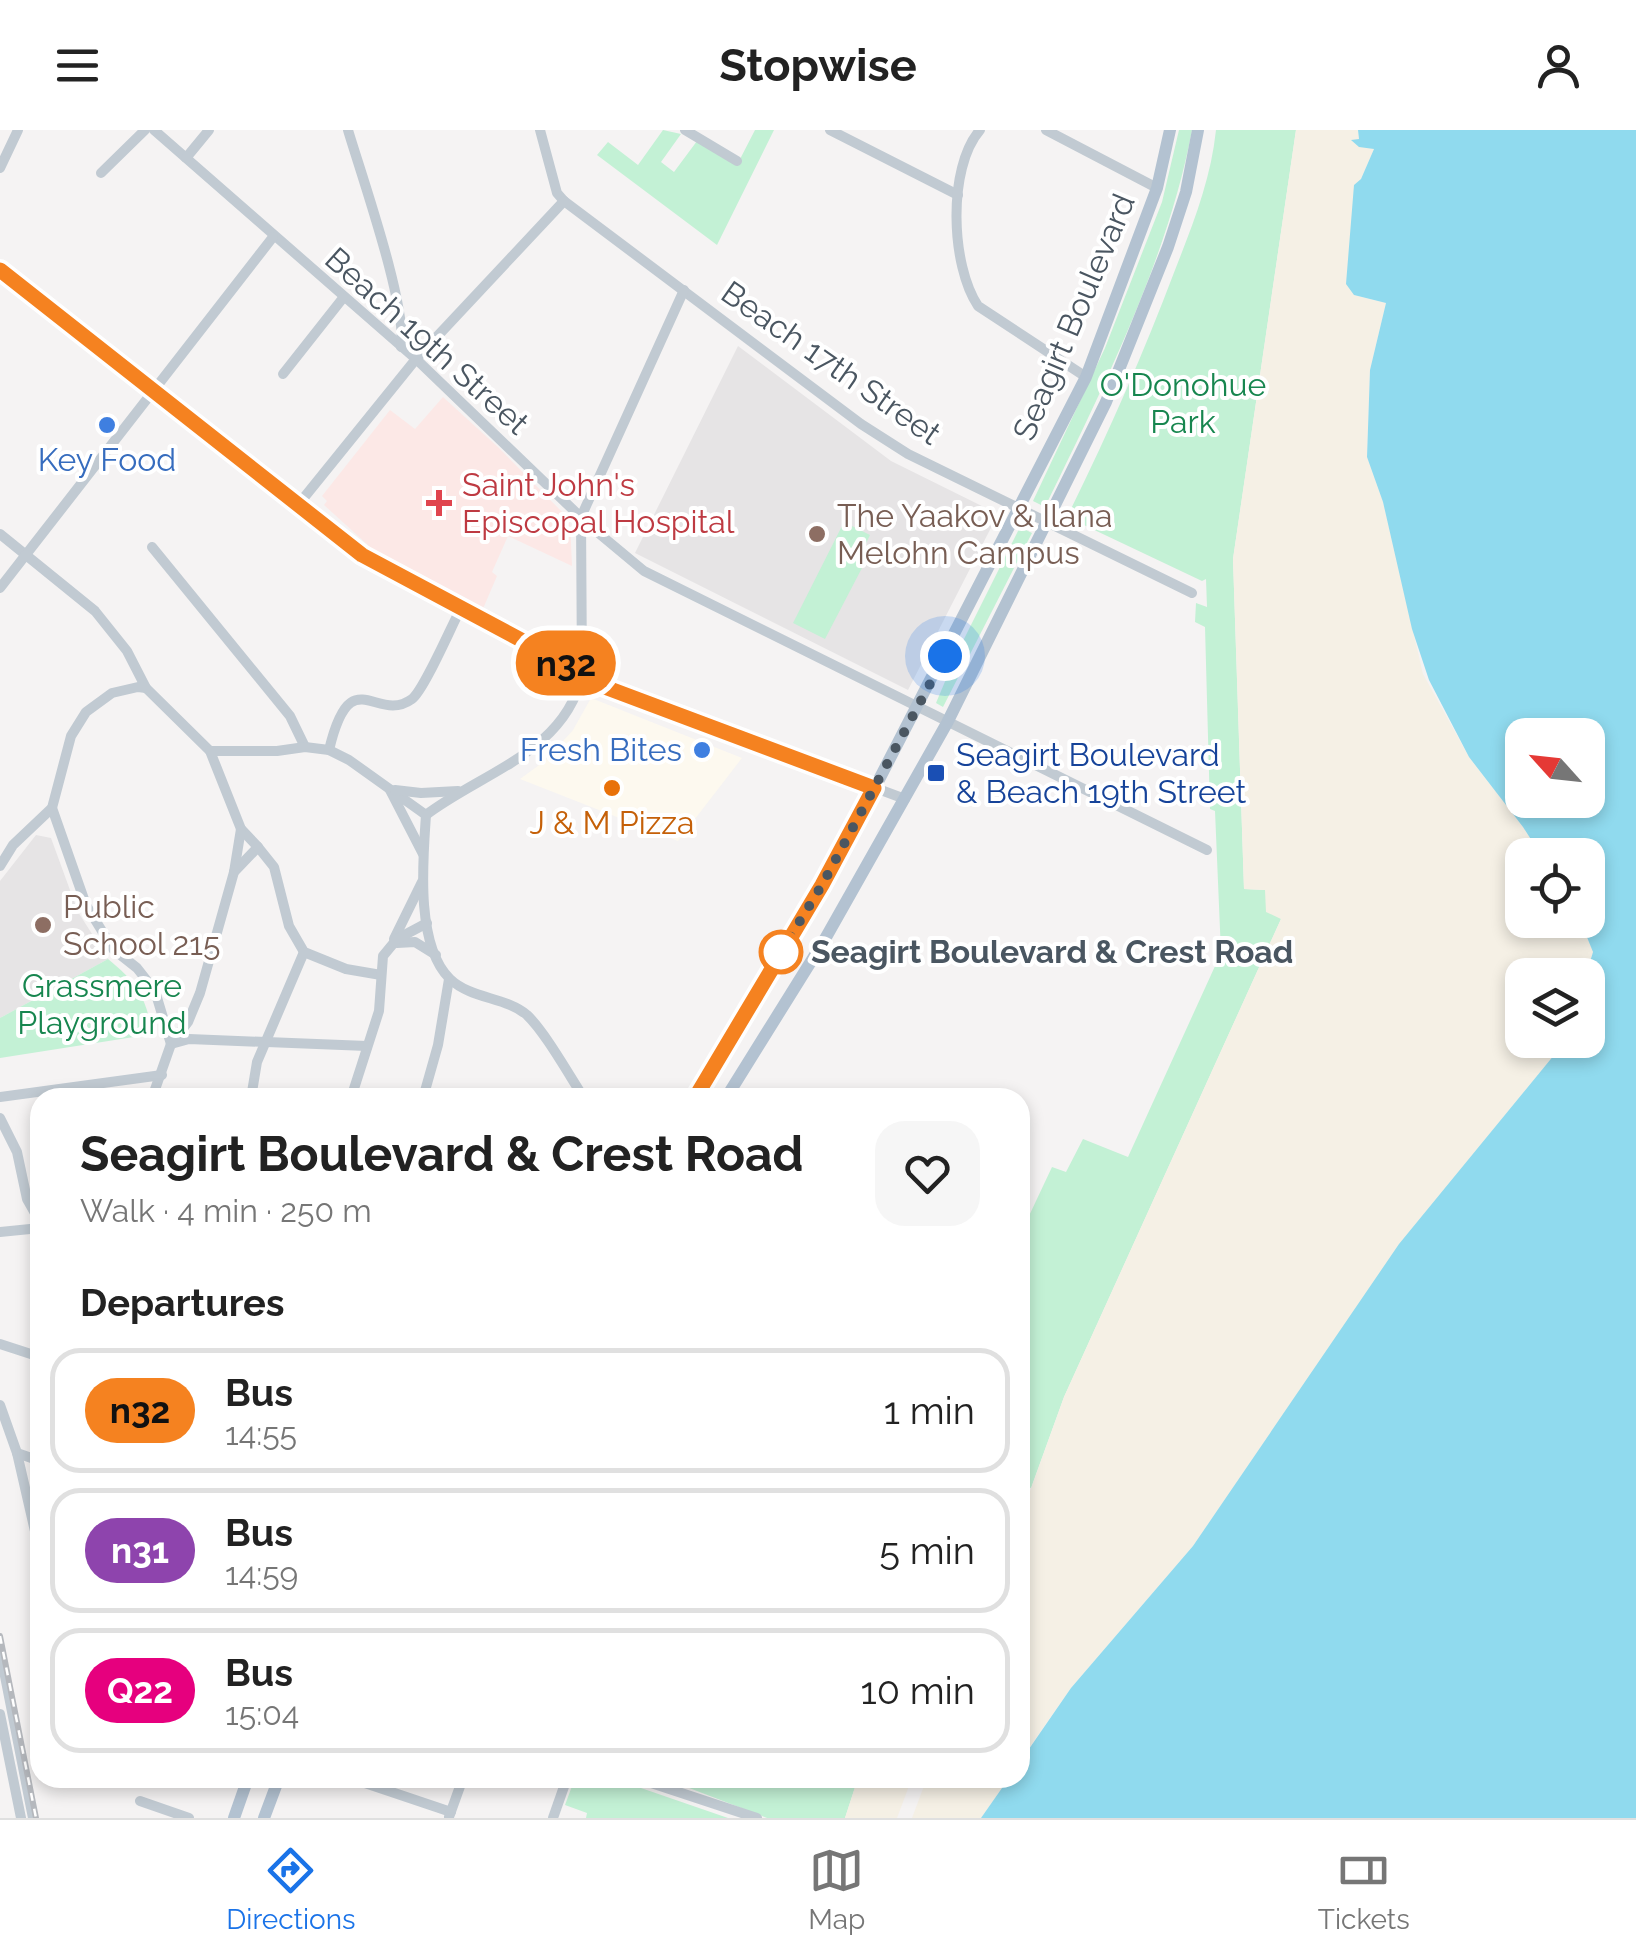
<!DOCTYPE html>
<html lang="en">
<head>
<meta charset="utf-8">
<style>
	body { margin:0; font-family:Raleway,sans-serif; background:#f6f6f6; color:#222; height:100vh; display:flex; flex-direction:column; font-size:38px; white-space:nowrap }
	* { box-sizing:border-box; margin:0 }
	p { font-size:32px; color:#767676 }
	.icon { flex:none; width:55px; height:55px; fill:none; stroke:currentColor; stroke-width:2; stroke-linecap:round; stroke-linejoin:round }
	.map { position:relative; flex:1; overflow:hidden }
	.panel { position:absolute; left:30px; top:958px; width:1000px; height:700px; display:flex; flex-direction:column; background:#fff; border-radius:30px; box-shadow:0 5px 15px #0003 }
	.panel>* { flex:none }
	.badge { padding:0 20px; border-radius:32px; font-size:35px; line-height:65px }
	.needle { width:65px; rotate:297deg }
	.buttons { position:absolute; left:1505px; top:588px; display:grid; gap:20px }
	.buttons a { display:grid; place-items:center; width:100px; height:100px; border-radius:20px; background:#fff; box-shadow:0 5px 15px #0003; font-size:50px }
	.you { position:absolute; width:50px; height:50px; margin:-25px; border:8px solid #fff; border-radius:50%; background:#1a73e8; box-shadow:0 0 0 15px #1a73e833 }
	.map>.badge { position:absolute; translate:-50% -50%; box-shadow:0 0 0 5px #fff }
	h2 { padding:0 50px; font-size:38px; line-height:90px }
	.round { display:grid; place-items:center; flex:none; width:105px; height:105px; border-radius:30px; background:#f6f6f6 }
	.head { display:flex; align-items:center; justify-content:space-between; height:170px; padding:0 50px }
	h1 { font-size:48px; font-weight:700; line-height:75px }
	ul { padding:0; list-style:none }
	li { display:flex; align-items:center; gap:30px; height:125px; margin:0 20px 15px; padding:0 30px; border:5px solid #e0e0e0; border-radius:30px }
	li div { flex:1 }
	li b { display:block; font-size:38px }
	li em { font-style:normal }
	li .badge { min-width:110px; font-weight:700; text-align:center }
	header { display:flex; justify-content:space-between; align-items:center; height:130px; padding:0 50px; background:#fff; font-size:45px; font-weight:700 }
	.dock { display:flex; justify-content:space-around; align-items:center; height:140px; border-top:2px solid #e0e0e0; background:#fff; font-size:28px; color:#767676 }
	.dock a { display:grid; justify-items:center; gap:5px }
	.dock .active { color:#1a73e8 }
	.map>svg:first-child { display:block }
	.commercial { fill:#fdf9ef }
	.education { fill:#e6e4e5 }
	.medical { fill:#fce8e6 }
	.green { fill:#c3f1d5 }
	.sand { fill:#f5f0e5 }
	.water { fill:#90daee; fill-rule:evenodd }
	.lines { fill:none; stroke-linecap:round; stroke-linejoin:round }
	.minor { stroke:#c1cad2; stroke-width:10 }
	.major { stroke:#b3c2d1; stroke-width:12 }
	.rail-casing { stroke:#b5b8bd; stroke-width:6 }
	.rail { stroke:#fff; stroke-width:2.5; stroke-dasharray:8; stroke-linecap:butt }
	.line-casing { stroke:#fff; stroke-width:22 }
	.line { stroke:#f58220; stroke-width:15 }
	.walk { stroke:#4a5661; stroke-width:10; stroke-dasharray:0 18 }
	.shop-dot { fill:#3f7fe0; stroke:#fff; stroke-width:4 }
	.health-dot { fill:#e0444e; stroke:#fff; stroke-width:4 }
	.education-dot { fill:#8d6e63; stroke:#fff; stroke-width:4 }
	.transit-dot { fill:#1a4fb4; stroke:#fff; stroke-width:4 }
	.food-dot { fill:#e8710a; stroke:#fff; stroke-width:4 }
	.stop-dot { fill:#fff; stroke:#f58220; stroke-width:5 }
	.labels { text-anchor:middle; stroke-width:8; stroke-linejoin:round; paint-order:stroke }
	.street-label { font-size:32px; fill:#4a5661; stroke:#fff }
	.park-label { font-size:32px; fill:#17864f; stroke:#fff }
	.shop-label { font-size:32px; fill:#366cbe; stroke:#fff }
	.health-label { font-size:32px; fill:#be3a42; stroke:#fff; text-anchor:start }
	.education-label { font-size:32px; fill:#785e54; stroke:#fff; text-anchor:start }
	.transit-label { font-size:32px; fill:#164399; stroke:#fff; text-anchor:start }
	.food-label { font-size:32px; fill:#c56008; stroke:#fff }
	.stop-label { font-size:32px; font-weight:bold; fill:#4a5661; stroke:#fff; text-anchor:start }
</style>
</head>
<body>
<header><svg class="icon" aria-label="menu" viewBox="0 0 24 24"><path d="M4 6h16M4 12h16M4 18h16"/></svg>Stopwise<svg class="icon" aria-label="person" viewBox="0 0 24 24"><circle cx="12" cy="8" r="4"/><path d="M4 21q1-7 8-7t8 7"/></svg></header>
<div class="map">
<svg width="1636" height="1688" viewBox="0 0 1636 1688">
	<rect width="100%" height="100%" fill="#f5f3f3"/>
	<path class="commercial" d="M591,568l151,60 -64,83 -158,-62 26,-19 27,-30z"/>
	<g class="education">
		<path d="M738,216l153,115 107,53 -90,176 -273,-137z"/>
		<path d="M36,705l15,3 27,74 30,47 -108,59v-137z"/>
	</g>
	<path class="medical" d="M443,267l56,51 71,72 2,46 -64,-30 -16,36 5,4 -15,35 -102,-55 -56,-51 3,-4 -5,-5 68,-86 25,19z"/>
	<g class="green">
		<path d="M663,0l18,4 -20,28 13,10 23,-31 41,22 17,-33h19l-57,115 -120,-90 11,-13 30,23z"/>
		<path d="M1179,0h13c-24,129 -90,260 -147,377l-12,-6 72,-153 57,-146z"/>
		<path d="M1216,0h80l-63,429 11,330 22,1 15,29 -217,478 -33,91 -11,-4v-249l32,-68 14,5 17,-33 45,18 93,-204 -6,-142 -5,-2 -5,-182 -10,-5 1,-19 11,4 -1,-28 -4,2 -135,-64c40,-81 76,-162 108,-247 18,-46 36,-91 41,-140z"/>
		<path d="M844,392l26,13 -13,27 6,4 -38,73 -32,-16z"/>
		<path d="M1020,397l12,6 -89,174 -7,-4 21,-50z"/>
		<path d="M108,829c31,26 36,35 45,75l-153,24v-40z"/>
		<path d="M575,1648h37l116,40h-142l1,-5 -22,-8z"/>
		<path d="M672,1648h186l-13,40h-78l-96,-37z"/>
	</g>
	<g class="sand">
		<path d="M1296,0h62l1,9 15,10 -13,30 -7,116 32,8 -16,67 -3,87 16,45 40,172 46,83 54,70 18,28h-19v65h58l13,32 -7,23h-64v65h41l-4,9 -159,195 -207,302 -122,142 -51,73v-242l44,-122 217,-478 -15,-7 -1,-22 -21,-1 -11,-330z"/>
		<path d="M858,1648h54l-15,40h-52z"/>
		<path d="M927,1648h82l-28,40h-69z"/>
	</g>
	<path class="water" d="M1358,0h278v1688h-655l28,-40h11v-16l51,-74 122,-142 206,-302 160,-195 4,-9h25l-2,-65 7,-23 -13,-32h8v-65h-47l-18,-28 -54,-70 -40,-77 -17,-51 -29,-127 -16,-45 3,-87 16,-67 -32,-8 -8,-11 8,-99 7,-6 13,-30 -15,-2 -8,-7 8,-1zM1588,605v65h-66v-65z"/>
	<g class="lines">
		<g class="minor">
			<path d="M154,0l262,229 174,167 54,45 563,279"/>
			<path d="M348,0c13,44 60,178 53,217"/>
			<path d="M540,0l17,63 7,8 297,223 47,30 284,139"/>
			<path d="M685,0l52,31"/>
			<path d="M830,0l128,65"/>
			<path d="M980,0c-33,38 -29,136 -2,176l108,71"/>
			<path d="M1046,0l111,58"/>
			<path d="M186,28l23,-28"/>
			<path d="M0,38l18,-38"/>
			<path d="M101,43l44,-43"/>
			<path d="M0,140l362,285 207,110 25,18 311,116"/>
			<path d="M283,244l60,-76"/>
			<path d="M298,375l118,-146 148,-158"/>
			<path d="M0,404l95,77 32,40 19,37 64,63 31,78 17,18 -24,25 -34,121 -12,29 -17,22 -19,54"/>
			<path d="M152,417l138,169 15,31"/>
			<path d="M0,458l273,-351"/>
			<path d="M329,620c22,-92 47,-25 83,-51 12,-9 39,-72 48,-89"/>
			<path d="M210,621h67l28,-4 24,3 20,10 77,55"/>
			<path d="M390,660l33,64"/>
			<path d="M395,660l26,3 37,-2"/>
			<path d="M52,678l34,97 27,44 24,19 18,23 16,53 18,-5 178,7"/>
			<path d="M426,685c55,-42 139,-63 156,-140l-1,-158 103,-227"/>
			<path d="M426,685c-3,44 -11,130 24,164 21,20 56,18 77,36 18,17 42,60 57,83"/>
			<path d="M258,717l16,20 15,59 15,26 42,17 35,6"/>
			<path d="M0,736l13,-21 39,-37 19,-72 15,-24 26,-19 26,-6 8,1"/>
			<path d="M234,742l7,-43"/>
			<path d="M394,809l28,-57"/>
			<path d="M397,813l18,-1 21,13"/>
			<path d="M0,967l162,-22"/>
			<path d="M251,968l6,-36 47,-110"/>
			<path d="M351,968l28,-87 4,-55 14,-17 30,-16"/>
			<path d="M423,968l15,-53 11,-66"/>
			<path d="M0,988l17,34 10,47 13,23"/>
			<path d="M0,1102l40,-4"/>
			<path d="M0,1214l40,13"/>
			<path d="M0,1275l17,48 23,100"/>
			<path d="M17,1323l23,8"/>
			<path d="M0,1521l33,167"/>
			<path d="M0,1584l21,104"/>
			<path d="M350,1648l101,34"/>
			<path d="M636,1648l121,40"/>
			<path d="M140,1671l49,17"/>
			<path d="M449,1687l14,-39"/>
			<path d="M553,1688l14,-40"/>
		</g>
		<g class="major">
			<path d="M695,968l127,-213 46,-84 218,-424 71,-189 13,-58"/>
			<path d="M726,968l99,-159 122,-216 159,-321 62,-155 18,-55 12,-62"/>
			<path d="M234,1688l14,-40"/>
			<path d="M264,1688l15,-40"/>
		</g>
		<defs>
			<path id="rail" d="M0,1506l36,182"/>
		</defs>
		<use href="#rail" class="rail-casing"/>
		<use href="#rail" class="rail"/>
	</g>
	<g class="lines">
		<defs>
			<path id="line" d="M0,140l362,285 206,110 26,18 280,105 -52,97 -127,213"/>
		</defs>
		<use href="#line" class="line-casing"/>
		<use href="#line" class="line"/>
		<path class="walk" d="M781,822l41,-67 123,-229"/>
	</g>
	<g class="shop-dot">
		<circle cx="107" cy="295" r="10"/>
		<circle cx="702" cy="620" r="10"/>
	</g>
	<path class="health-dot" d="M434 358h10v10h10v10h-10v10h-10v-10h-10v-10h10z"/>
	<g class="education-dot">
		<circle cx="817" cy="404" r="10"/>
		<circle cx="43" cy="795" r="10"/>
	</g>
	<rect class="transit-dot" x="926" y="633" width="20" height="20" rx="5"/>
	<circle class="food-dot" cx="612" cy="658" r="10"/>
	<circle class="stop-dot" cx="781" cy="822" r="20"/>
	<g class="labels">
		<g class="street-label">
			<text transform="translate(1074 187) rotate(-67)" y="11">Seagirt Boulevard</text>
			<text transform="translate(427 211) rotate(42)" y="11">Beach 19th Street</text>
			<text transform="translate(831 233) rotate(35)" y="11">Beach 17th Street</text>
		</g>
		<g class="park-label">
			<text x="1183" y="266">O'Donohue<tspan x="1183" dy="37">Park</tspan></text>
			<text x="102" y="867">Grassmere<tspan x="102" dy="37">Playground</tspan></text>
		</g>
		<g class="shop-label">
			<text x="107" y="341">Key Food</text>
			<text x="682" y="631" text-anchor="end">Fresh Bites</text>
		</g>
		<g class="health-label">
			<text x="462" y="366">Saint John's<tspan x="462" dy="37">Episcopal Hospital</tspan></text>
		</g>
		<g class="education-label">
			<text x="837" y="397">The Yaakov &amp; Ilana<tspan x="837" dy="37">Melohn Campus</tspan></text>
			<text x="63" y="788">Public<tspan x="63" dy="37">School 215</tspan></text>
		</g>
		<g class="transit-label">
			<text x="956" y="636">Seagirt Boulevard<tspan x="956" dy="37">&amp; Beach 19th Street</tspan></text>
		</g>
		<g class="food-label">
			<text x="612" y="704">J &amp; M Pizza</text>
		</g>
		<g class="stop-label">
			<text x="811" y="833">Seagirt Boulevard &amp; Crest Road</text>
		</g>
	</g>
</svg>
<div class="buttons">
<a><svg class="needle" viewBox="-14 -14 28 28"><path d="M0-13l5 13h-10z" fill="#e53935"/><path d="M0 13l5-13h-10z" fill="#767676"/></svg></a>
<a><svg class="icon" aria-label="locate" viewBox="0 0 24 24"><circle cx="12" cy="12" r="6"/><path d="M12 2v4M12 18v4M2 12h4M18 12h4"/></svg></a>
<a><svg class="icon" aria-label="layers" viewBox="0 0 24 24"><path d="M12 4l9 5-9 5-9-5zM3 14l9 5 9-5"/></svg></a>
</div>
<div class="you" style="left:945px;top:526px"></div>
<b class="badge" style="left:566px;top:533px;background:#f58220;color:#111">n32</b>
<section class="panel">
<div class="head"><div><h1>Seagirt Boulevard &amp; Crest Road</h1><p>Walk · 4 min · 250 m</p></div><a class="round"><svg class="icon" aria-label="heart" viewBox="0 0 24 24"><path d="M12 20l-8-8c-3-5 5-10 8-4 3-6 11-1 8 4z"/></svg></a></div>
<h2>Departures</h2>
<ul>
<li><span class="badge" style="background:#f58220;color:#111">n32</span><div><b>Bus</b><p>14:55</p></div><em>1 min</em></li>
<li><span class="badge" style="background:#8e44ad;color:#fff">n31</span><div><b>Bus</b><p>14:59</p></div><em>5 min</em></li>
<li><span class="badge" style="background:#e6007e;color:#fff">Q22</span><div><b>Bus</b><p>15:04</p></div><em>10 min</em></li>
</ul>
</section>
</div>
<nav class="dock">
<a class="active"><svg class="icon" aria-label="directions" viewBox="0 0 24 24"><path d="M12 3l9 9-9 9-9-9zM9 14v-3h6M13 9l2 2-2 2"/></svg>Directions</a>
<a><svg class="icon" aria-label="map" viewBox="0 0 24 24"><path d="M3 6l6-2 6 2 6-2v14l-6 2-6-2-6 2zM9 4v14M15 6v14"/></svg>Map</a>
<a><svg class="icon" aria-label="tickets" viewBox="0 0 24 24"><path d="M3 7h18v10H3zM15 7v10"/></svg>Tickets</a>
</nav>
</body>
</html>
